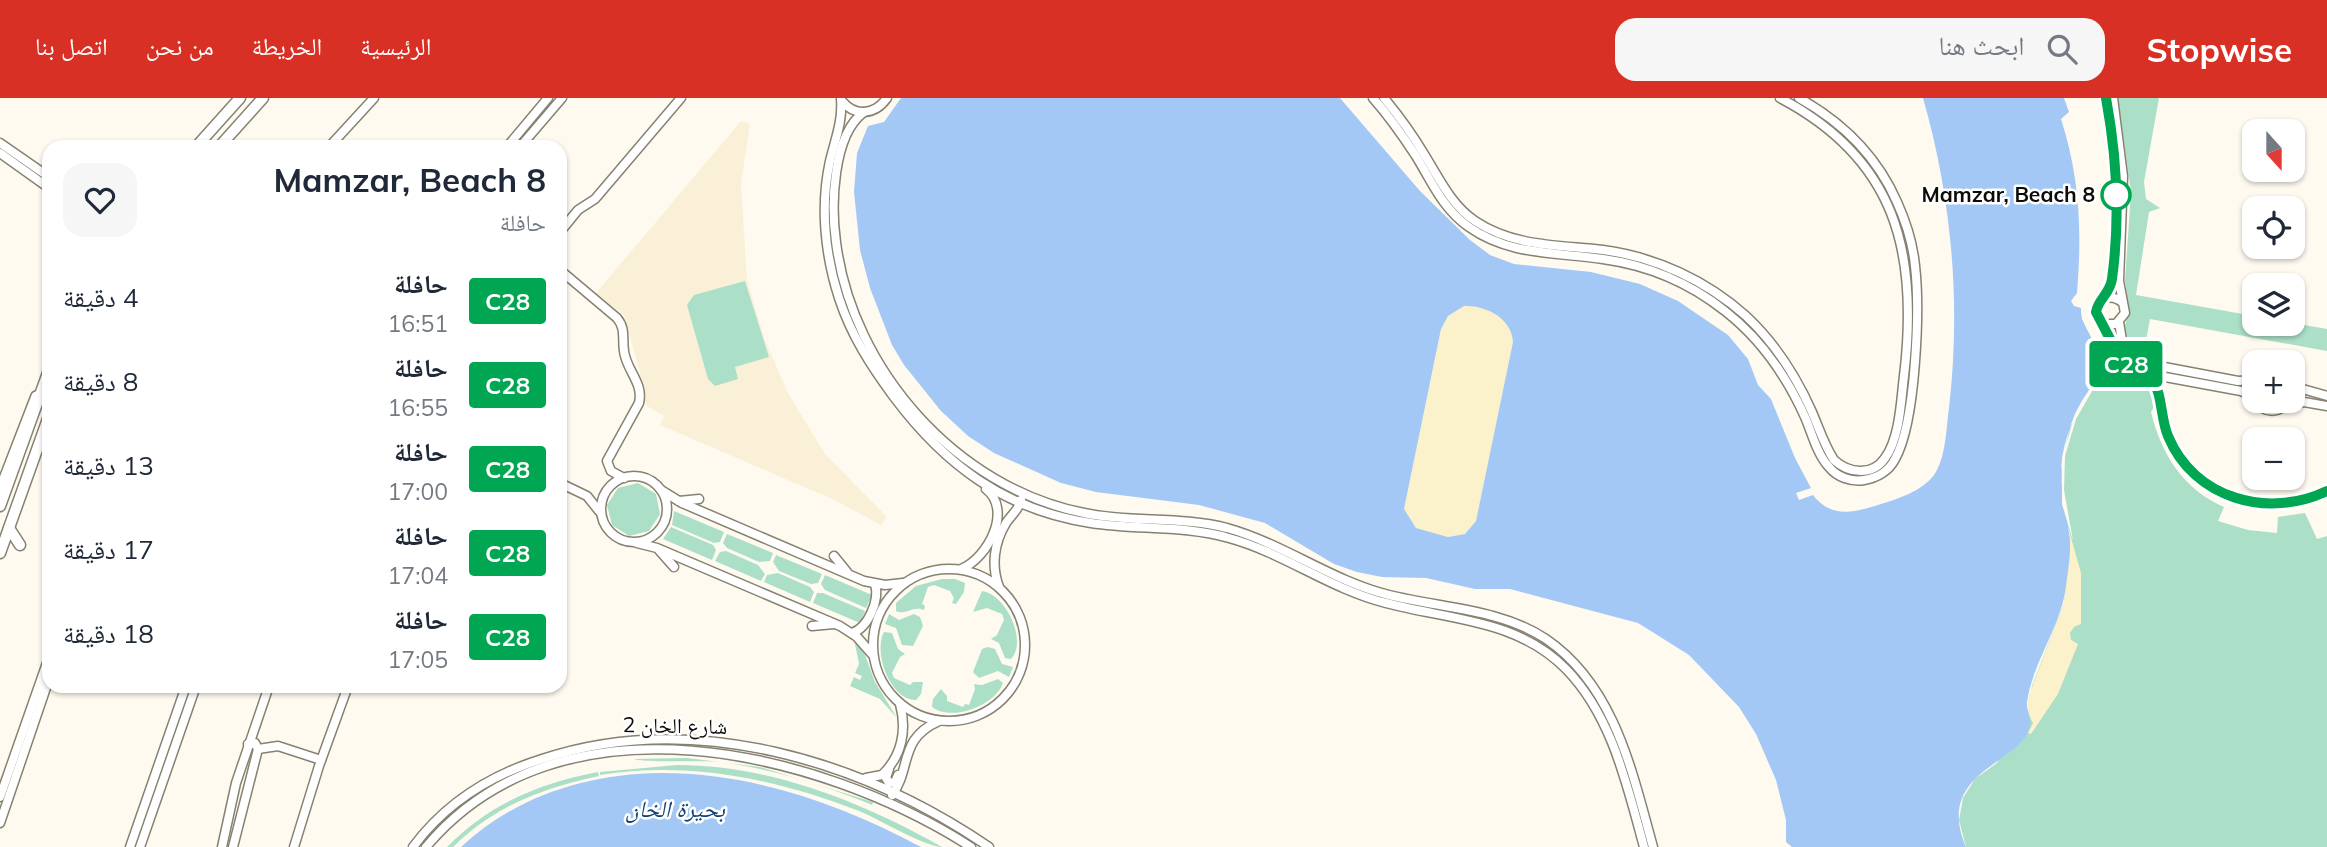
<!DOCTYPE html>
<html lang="ar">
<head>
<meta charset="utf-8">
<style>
	body { margin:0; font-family:Mulish,"Noto Naskh Arabic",sans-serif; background:#f6f6f7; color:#1f2937; direction:rtl; height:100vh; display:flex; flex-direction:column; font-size:26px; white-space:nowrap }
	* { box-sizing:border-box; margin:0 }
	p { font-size:23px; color:#747a83 }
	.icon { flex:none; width:38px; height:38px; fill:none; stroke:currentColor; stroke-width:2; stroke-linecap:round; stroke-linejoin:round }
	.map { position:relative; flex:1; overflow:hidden; direction:ltr }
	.sheet { position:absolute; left:42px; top:42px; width:525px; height:553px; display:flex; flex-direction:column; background:#fff; border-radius:21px; box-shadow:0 2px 5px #0004; direction:rtl }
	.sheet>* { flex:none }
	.badge { padding:0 14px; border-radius:5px; font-size:24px; line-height:46px }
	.needle { width:46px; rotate:159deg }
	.controls { position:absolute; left:2242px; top:21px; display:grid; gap:14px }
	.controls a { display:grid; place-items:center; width:63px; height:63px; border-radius:14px; background:#fff; box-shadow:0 2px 5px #0004; font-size:35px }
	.map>.badge { position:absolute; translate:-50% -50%; box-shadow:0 0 0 4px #fff }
	.round { display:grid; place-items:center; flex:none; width:74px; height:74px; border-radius:21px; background:#f6f6f7 }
	.overview { display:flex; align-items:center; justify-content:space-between; height:119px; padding:0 21px }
	h1 { font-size:33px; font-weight:700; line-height:52px }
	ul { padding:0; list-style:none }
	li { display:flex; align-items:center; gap:21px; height:84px; padding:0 21px }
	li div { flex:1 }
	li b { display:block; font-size:26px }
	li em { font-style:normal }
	li .badge { min-width:77px; font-weight:700; text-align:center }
	header { display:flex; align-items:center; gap:42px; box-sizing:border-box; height:98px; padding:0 35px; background:#d93025; color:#fff }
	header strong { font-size:33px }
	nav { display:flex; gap:38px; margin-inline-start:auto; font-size:24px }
	.search { width:490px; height:63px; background:#f6f6f7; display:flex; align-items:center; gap:18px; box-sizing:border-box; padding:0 24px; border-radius:21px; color:#747a83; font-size:26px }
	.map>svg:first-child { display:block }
	.built { fill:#faf0d8 }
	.green { fill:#acdfc7 }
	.sand { fill:#fbf1cb }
	.water { fill:#a4c8f5; fill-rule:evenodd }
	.pier { fill:#fefaf0 }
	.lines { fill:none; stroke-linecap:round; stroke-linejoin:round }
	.secondary-casing { stroke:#878171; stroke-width:11 }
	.primary-casing { stroke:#878171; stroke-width:12 }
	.highway-casing { stroke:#878171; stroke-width:13 }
	.secondary { stroke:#fff; stroke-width:8 }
	.primary { stroke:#fff; stroke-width:9 }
	.highway { stroke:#fff; stroke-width:10 }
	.line-casing { stroke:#fff; stroke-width:16 }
	.line { stroke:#00a651; stroke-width:10 }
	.stop-dot { fill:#fff; stroke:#00a651; stroke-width:3.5 }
	.labels { text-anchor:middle; stroke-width:5; stroke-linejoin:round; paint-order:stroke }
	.stop-label { font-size:21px; font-weight:bold; fill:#0d0b06; stroke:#fff; text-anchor:end }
	.street-label { font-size:21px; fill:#0d0b06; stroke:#fff }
	.water-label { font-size:23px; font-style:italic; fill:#114277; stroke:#fff }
</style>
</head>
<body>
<header>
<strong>Stopwise</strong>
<div class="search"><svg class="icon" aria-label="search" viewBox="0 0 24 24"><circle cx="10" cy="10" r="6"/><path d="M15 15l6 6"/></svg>ابحث هنا</div>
<nav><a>الرئيسية</a><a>الخريطة</a><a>من نحن</a><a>اتصل بنا</a></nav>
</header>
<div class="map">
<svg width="2327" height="749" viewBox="0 0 2327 749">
	<rect width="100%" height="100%" fill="#fefaf0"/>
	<path class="built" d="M741,23l9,3 -9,60 6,96 18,60 23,53 37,61 62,63 -6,8 -49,-26 -172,-74 4,-9 -17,-10 -2,-4 1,-7 -22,-80 -28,-22z"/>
	<g class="green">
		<path d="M2118,0h41l-15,84 2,17 14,9 -11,4 -13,83 118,21v8l39,-1 34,6v22l-177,-32 -6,32 15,5 -13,3 -16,-10 -7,-16 6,-22 -4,-30 6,-89z"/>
		<path d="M745,183l24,76 -34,10 3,12 -23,7 -7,-7 -21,-74 7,-10z"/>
		<path d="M2099,277l16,10c10,-13 23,-12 35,-2l5,22 -4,7c10,42 32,77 73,95l-6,14 30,9 29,3 1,-16 27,-4 12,26 10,-3v311h-361l-7,-27 4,-22 12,-19 22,-16 31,-50 4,-27 32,-83 6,-69 -7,-22 -2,-41 8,-42z"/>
		<path d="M638,385l18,11 4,20 -11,17 -20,5 -17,-11 -5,-20 11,-17z"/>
		<path d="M674,413l50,21 -4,10 -6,1 -42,-18z"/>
		<path d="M671,429l42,18 3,5 -4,10 -49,-21z"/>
		<path d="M727,436l46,19 -3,8 -11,1 -32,-14 -4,-5z"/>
		<path d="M726,453l32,14 7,9 -4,7 -46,-20 5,-9z"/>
		<path d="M776,457l46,19 -4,9 -7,1 -32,-13 -6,-9z"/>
		<path d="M778,475l32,14 4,5 -4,10 -46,-20 3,-7z"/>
		<path d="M825,477l47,20 -6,13 -41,-18 -4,-6z"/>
		<path d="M942,481h13l10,4 -1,9 -8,12 -4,-1 2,-5 -4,-7 -16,-6 -6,2 -6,17 3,2 -1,4c-11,-5 -19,6 -28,1v-8l20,-17z"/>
		<path d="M982,493c24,3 46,50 29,68l-6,-1 -6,-15 -8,-4 6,-4 7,-15 -2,-6 -15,-6 -14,4z"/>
		<path d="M817,495h6l42,18 -5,12 -47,-20z"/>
		<path d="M889,516l10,6 15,-6 6,3 3,9 -10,20 -11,-1 -6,-17 -11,-4z"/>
		<path d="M884,534l8,1 6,16 7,5 -5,3 -8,16 2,5 16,7 3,-3h10l-2,12 -5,6c-26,0 -43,-48 -32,-68z"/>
		<path d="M854,541l11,16 10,27 22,36 -17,-19 -30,-13 4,-9 6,3 2,-4 -7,-3 4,-9z"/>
		<path d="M988,549l7,2 7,15 11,3 -4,10 -11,-6 -19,7 -6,-6 9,-23z"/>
		<path d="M998,581l5,4c-8,23 -51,39 -71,24l1,-8 8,-10 6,7v5l16,6 2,-3 4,1 6,-16 -1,-5 8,1z"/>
		<path d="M687,660l73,9 113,35 -1,3c-48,-20 -100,-36 -152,-43 -18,-2 -77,1 -86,-3z"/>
		<path d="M677,667c93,0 185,37 265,82 -17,0 -63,-28 -83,-36 -85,-33 -171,-50 -259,-36v-3z"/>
		<path d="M598,674l1,4c-56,12 -105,30 -146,71h-6c42,-43 93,-64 151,-75z"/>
	</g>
	<g class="sand">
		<path d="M1464,208c21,-1 48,12 49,36l-37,179 -11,13 -17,3 -32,-9 -12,-19 37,-180 7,-13z"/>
		<path d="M2070,436l11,39v51l-7,3 -4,6 1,7 7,4 -20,50 -27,40 -3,-1 5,-10 -5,-10v-15l36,-95z"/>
	</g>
	<g class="water">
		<path d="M901,0h439l80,93 50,49 20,15 24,9 77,8 49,12 38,17 50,34 20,24 10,26 13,14 24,59 16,30 -15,5 3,7 14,-5c18,23 39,18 65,10 19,-6 43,-13 56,-30 12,-17 12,-46 15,-67 12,-104 3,-209 -26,-310h141l5,14 -8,7c19,59 21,113 16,174l-6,8 3,5 7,2c-1,22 24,38 21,59 -1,11 -13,23 -19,32 -9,15 -15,32 -19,49 -7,30 1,55 5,85 3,16 -1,37 -3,53 -5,41 -33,75 -39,116 -1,7 4,14 3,21 -2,41 -98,45 -64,124h-174l-6,-5v-22l-10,-40 -20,-46 -17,-27 -50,-52 -51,-32 -128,-34h-35l-49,-11 -44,-1 -25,-5 -23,-8 -69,-41 -66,-18 -103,-13 -35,-9 -67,-30 -26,-17 -27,-25 -37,-46 -12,-20 -22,-57 -10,-38 -6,-58 3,-39 11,-27 16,-4zM1464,208c21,-1 48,12 49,36l-37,179 -11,13 -17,3 -32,-9 -12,-19 37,-180 7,-13z"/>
		<path d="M661,675c92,0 180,31 260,74h-460c55,-51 125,-73 200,-74z"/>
	</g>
	<path class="pier" d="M2081,210l3,1 1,10 19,36 2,12 -30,52 -11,37 -1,34 9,51 -11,-37v-46l13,-44 28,-48 -2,-9 -19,-38z"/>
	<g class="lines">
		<defs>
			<g id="secondary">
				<path d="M1373,0c16,18 30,38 43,58 16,26 27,53 53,71 41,29 88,25 134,32 44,6 87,24 122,52 36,28 61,64 80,106 7,16 12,37 24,50 8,10 22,15 35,13 13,-2 25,-9 31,-21 21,-37 25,-150 20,-193 -2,-22 -9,-44 -18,-64 -20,-46 -55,-80 -98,-104"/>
				<path d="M1384,0c15,18 28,36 40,56 15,24 27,51 51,67 39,26 84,24 128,29 53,7 104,31 143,66 29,27 50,60 66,96 7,16 12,33 22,48 15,14 39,16 51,-2 15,-20 16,-58 19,-82 15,-124 -8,-217 -124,-278"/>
				<path d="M2106,0c9,47 20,158 0,200"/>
				<path d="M841,1c2,22 -6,41 -11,62 -10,45 -5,94 9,137 12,37 32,68 55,99 51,68 111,113 197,126 46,7 92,2 138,15 55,15 101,51 157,65 64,17 131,16 180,66 46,47 61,116 78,178"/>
				<path d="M842,3c13,16 33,14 45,-3"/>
				<path d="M864,14c-32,23 -33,95 -28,130 16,128 121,246 248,271 47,10 96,3 143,15 57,16 105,53 162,67 52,13 112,14 157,44 69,47 86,133 107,208"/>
				<path d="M0,45l49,34"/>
				<path d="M329,49l45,-49"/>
				<path d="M507,49l41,-49"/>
				<path d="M520,49l42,-49"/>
				<path d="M0,55l49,35"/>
				<path d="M560,134l18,-22 17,-11 86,-101"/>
				<path d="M560,172l57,48c9,11 5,20 7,33 2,19 20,32 15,52l-32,58 4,10 13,7"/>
				<path d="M2122,204c-12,-9 -24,-4 -26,10l22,43 13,13 18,6 92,17 12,6"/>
				<path d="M2119,224l4,25 20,16 95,18 16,-1"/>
				<path d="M2104,226h12l9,-11 -6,-32 4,-105 -10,-78"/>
				<path d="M2292,288l35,10"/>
				<path d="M2255,303c9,12 22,13 33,2"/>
				<path d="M2285,308l19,-4 23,4"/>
				<circle cx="634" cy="411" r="33"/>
				<path d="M560,385l27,13 12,15"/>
				<path d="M661,392l21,13 182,78 21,4 18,-2"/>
				<path d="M679,403l20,-2"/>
				<path d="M637,445l20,5 183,78 17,11 15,17"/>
				<path d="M659,452l15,17"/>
				<path d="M834,458l13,16"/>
				<circle cx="949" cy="547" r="76"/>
				<path d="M961,471c27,-11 52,-59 25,-80"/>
				<path d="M999,489c-8,-21 -5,-44 7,-64 5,-8 13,-13 15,-23"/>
				<path d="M812,528l22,-2"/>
				<path d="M852,535c16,-5 28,-33 23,-49"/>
				<path d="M258,651l20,-3 43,14"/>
				<path d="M889,671l-3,9 3,5 6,-1 3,-7"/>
				<path d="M866,680l16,-3c20,-19 25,-45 18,-71"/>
				<path d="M892,697c20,-27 6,-56 47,-74"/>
				<path d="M0,699l49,-140"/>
				<path d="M0,725l49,-144"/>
				<path d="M130,749l56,-161"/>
				<path d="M140,749l56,-161"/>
				<path d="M222,749l14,-64 33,-97"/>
				<path d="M233,749l25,-98 -3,-6 -7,1"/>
				<path d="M294,749l25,-81 29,-80"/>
				<path d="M413,749c32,-43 78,-72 129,-88 151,-50 319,1 447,88"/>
				<path d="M426,749c134,-160 393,-97 545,0"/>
			</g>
			<path id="primary" d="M0,391l36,-93"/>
			<g id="highway">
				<path d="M196,49l44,-49"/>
				<path d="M219,49l44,-49"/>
				<path d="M0,408l49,-136"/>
				<path d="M9,430l11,17"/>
				<path d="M0,455l49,-137"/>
			</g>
		</defs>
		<use href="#secondary" class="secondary-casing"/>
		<use href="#primary" class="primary-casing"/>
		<use href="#highway" class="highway-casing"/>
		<use href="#secondary" class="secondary"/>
		<use href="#primary" class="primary"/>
		<use href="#highway" class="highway"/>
	</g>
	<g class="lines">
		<defs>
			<path id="line" d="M2106,0c11,59 14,122 6,181 -2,15 -14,20 -16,33l25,48 31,19c11,16 8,38 16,57 26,63 100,83 159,55"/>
		</defs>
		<use href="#line" class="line-casing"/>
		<use href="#line" class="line"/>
	</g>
	<circle class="stop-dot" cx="2116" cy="97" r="14"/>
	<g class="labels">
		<g class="stop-label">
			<text x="2095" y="104">Mamzar, Beach 8</text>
		</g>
		<g class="street-label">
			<text transform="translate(675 628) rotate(1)" y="7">شارع الخان 2</text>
		</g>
		<g class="water-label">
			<text x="675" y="719">بحيرة الخان</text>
		</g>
	</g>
</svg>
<div class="controls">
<a><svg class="needle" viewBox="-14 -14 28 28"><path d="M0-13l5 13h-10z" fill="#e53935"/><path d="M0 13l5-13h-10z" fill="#747a83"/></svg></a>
<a><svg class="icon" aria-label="locate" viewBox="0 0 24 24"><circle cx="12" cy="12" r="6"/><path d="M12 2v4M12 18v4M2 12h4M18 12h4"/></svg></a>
<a><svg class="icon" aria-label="layers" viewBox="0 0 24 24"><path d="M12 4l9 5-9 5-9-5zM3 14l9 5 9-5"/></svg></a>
<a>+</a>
<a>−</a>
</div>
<b class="badge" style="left:2126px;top:266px;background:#00a651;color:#fff">C28</b>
<section class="sheet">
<div class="overview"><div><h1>Mamzar, Beach 8</h1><p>حافلة</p></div><a class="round"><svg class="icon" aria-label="heart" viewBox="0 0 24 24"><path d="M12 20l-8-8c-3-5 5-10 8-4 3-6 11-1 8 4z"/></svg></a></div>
<ul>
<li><span class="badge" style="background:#00a651;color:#fff">C28</span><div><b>حافلة</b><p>16:51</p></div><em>4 دقيقة</em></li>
<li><span class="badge" style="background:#00a651;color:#fff">C28</span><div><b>حافلة</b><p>16:55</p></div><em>8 دقيقة</em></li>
<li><span class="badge" style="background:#00a651;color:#fff">C28</span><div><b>حافلة</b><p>17:00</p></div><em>13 دقيقة</em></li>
<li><span class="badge" style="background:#00a651;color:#fff">C28</span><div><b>حافلة</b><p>17:04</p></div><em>17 دقيقة</em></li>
<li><span class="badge" style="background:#00a651;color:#fff">C28</span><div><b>حافلة</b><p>17:05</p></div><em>18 دقيقة</em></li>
</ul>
</section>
</div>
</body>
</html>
